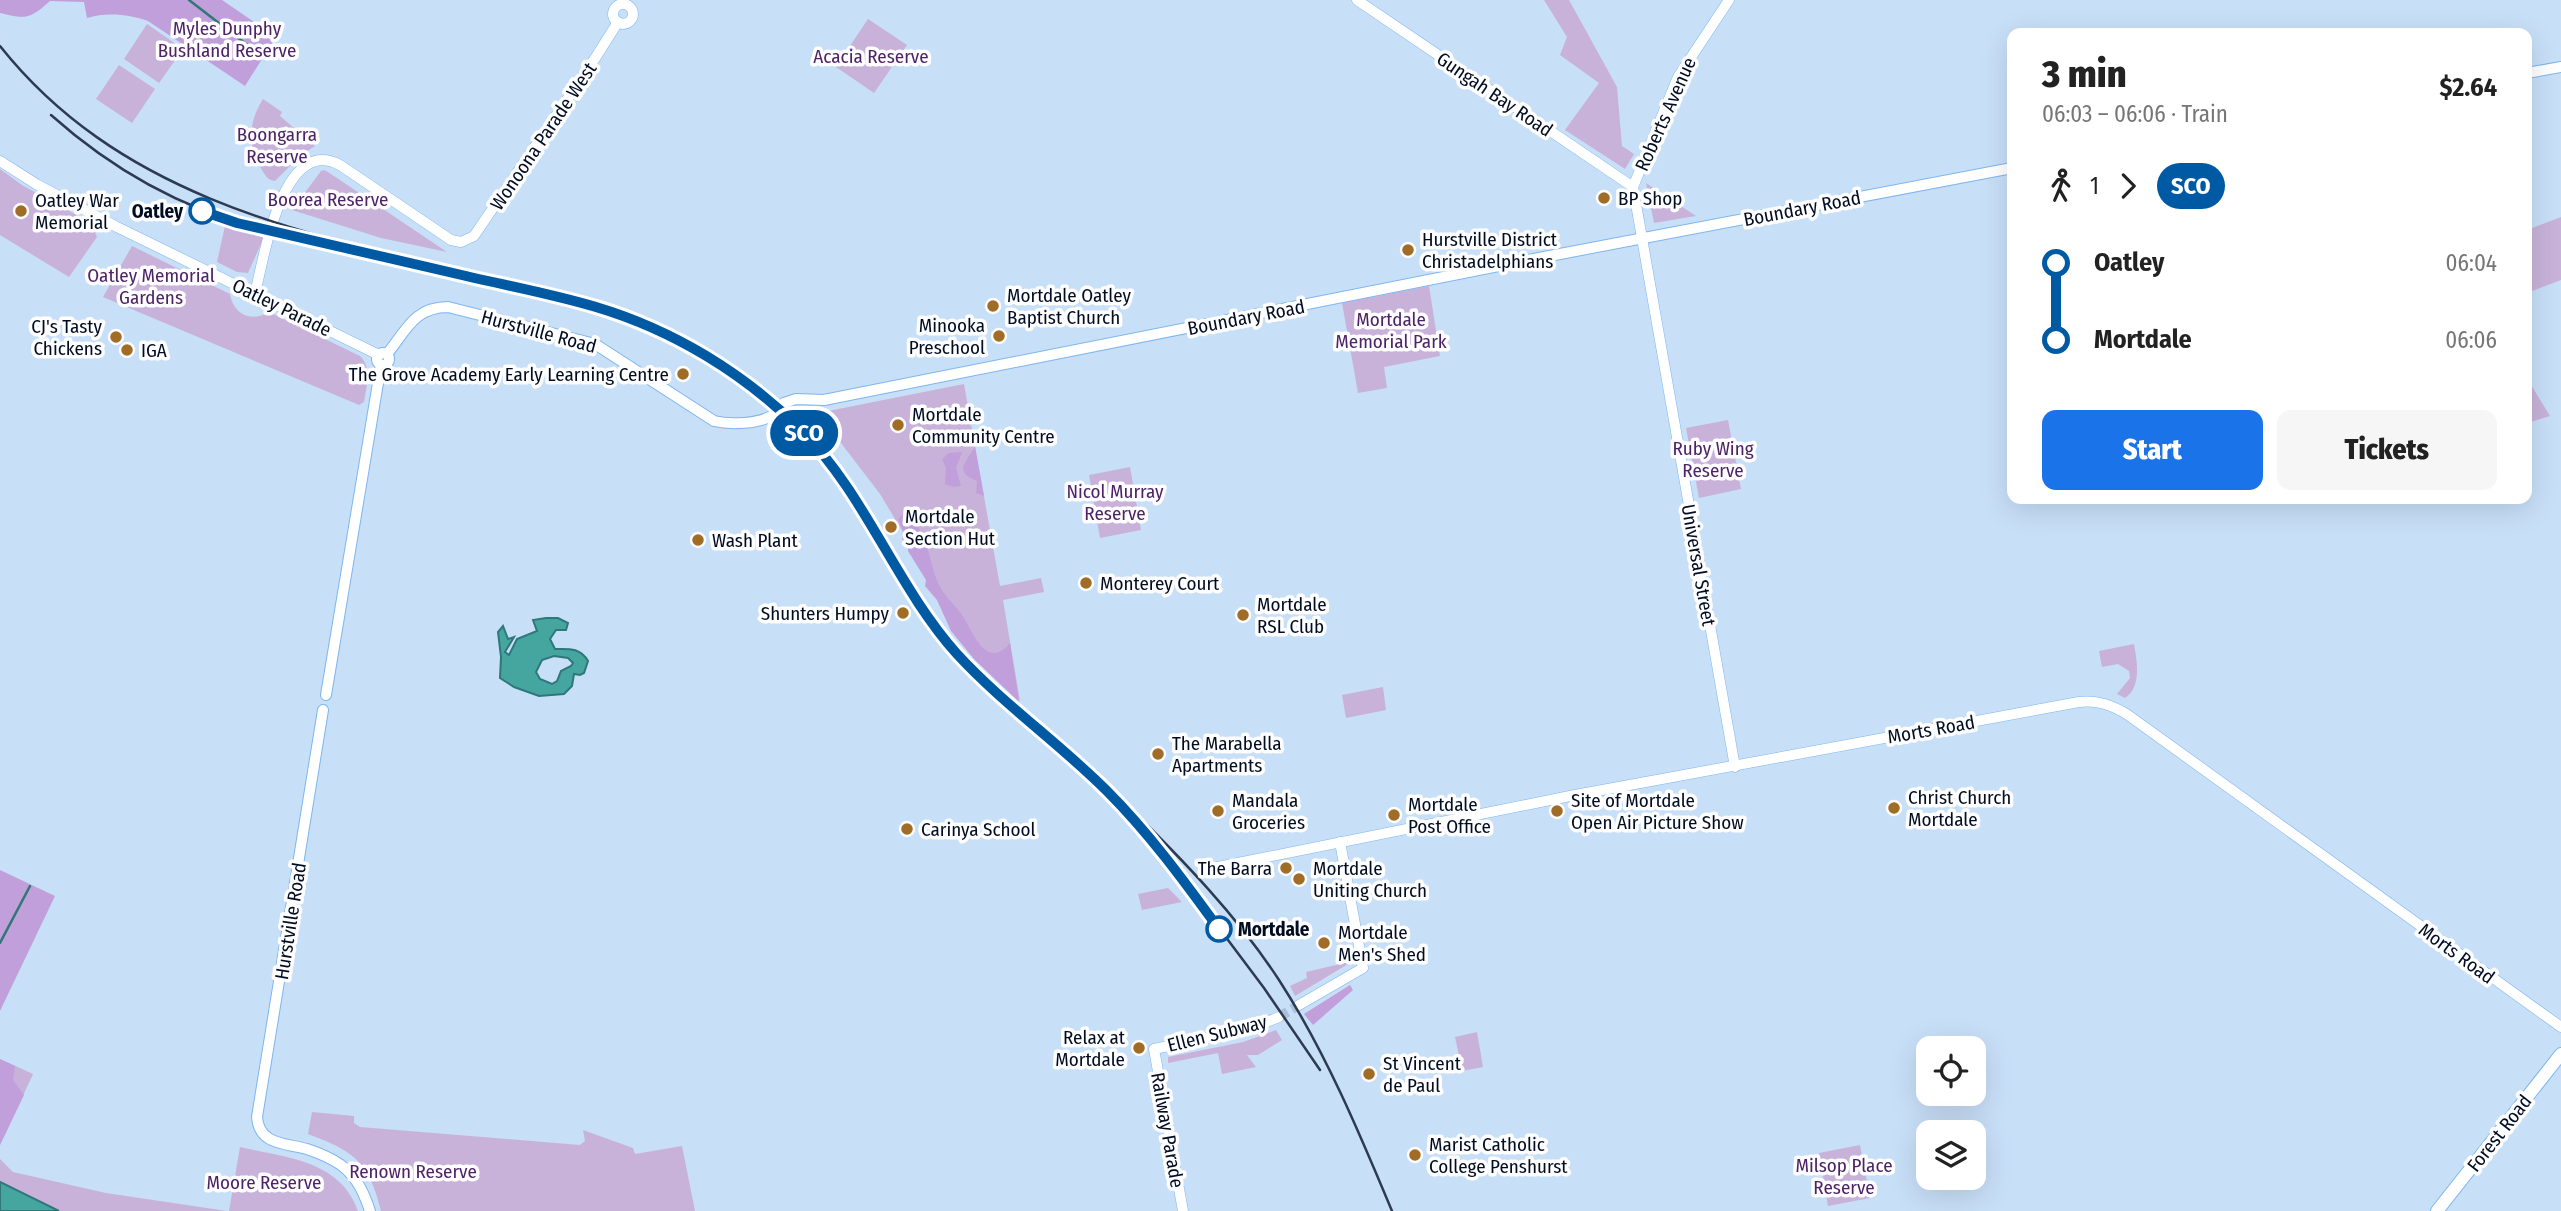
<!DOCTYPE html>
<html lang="en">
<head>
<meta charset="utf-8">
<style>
	body { margin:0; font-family:"Fira Sans Condensed",sans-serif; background:#f6f6f6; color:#222; height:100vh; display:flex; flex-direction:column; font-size:26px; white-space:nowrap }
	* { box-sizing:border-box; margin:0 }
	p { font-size:23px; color:#767676 }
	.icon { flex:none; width:38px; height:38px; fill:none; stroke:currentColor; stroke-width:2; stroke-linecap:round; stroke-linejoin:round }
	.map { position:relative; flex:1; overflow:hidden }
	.panel { position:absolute; left:2007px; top:28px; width:525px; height:476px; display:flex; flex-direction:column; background:#fff; border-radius:14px; box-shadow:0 7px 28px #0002 }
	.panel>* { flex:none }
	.badge { padding:0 14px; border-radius:23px; font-size:24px; line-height:46px }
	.controls { position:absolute; left:1916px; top:1036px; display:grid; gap:14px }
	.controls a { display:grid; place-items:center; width:70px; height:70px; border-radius:14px; background:#fff; box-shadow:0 7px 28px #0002; font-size:35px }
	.map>.badge { position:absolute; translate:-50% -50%; box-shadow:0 0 0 4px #fff }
	.legs { display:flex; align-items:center; gap:10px; height:77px; padding:0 35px; font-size:23px }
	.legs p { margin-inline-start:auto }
	.head { display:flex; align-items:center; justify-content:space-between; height:119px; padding:0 35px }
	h1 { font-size:38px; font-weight:800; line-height:52px }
	.cta { display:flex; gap:14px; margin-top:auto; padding:14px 35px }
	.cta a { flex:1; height:80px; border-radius:14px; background:#1a73e8; color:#fff; font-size:28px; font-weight:800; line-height:80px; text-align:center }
	.cta a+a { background:#f6f6f6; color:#222 }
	ul { padding:0 35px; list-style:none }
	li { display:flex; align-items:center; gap:24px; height:77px; font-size:26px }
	li i { display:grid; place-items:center; width:10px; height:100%; margin:0 9px; background:currentColor }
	li i::after { content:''; width:18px; height:18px; margin:-9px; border:5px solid; border-radius:50%; background:#fff }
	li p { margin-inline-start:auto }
	li:first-child i { background:linear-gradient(#0000 50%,currentColor 0) }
	li:last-child i { background:linear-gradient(currentColor 50%,#0000 0) }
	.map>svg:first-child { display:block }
	.green { fill:#c8b2da }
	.forest { fill:#c19fda }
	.water { fill:#45a59f; stroke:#307779; stroke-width:2; fill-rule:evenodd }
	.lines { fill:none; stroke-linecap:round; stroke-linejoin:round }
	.stream { stroke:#307779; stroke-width:2.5 }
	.tertiary-tunnel { stroke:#aabfd8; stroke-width:10; stroke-dasharray:10 5; stroke-linecap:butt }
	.tertiary-casing { stroke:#7cb6f1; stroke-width:11 }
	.secondary-casing { stroke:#7cb6f1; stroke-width:12 }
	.primary-casing { stroke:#7cb6f1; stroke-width:14 }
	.tertiary { stroke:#fff; stroke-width:10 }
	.secondary { stroke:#fff; stroke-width:10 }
	.primary { stroke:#fff; stroke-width:12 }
	.rail { stroke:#2c3b51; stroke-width:2.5 }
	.secondary-bridge-casing { stroke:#7cb6f1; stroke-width:12; stroke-linecap:butt }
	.secondary-bridge { stroke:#fff; stroke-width:10 }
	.line-1-casing { stroke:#fff; stroke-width:16 }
	.line-1 { stroke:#005aa3; stroke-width:10 }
	.poi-dot { fill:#a16c25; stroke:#fefefe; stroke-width:2.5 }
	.stop-1-dot { fill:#fff; stroke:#005aa3; stroke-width:3.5 }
	.labels { text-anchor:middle; stroke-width:7; stroke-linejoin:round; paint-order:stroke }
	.park-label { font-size:19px; fill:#4d2267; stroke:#fefefe }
	.street-label { font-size:19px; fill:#000c21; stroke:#fefefe }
	.poi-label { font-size:19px; fill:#000c21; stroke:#fefefe; text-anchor:start }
	.stop-label { font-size:19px; font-weight:bold; fill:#000c21; stroke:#fefefe; text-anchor:end }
</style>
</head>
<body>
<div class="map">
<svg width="2561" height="1211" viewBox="0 0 2561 1211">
	<rect width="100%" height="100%" fill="#c8dff8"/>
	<g class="green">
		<path d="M1544,0h25l48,87 5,59 12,8 -9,15 -60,-39 34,-47 -39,-28 7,-18z"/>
		<path d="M868,19l39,26 -33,48 -38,-26z"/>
		<path d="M147,24l36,25 -24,34 -35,-24z"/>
		<path d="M119,65l36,24 -23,34 -36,-24z"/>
		<path d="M263,99l19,13 -2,4 35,30 -14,9 -26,26c-7,-1 -9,-4 -13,-11 -15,-24 -14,-47 1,-71z"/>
		<path d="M0,169l22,16 69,38 6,14 -28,40 -69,-42z"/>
		<path d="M324,170l4,2 119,80 -66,-14 -89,-28 29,-39z"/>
		<path d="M1646,183l50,33 -42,7z"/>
		<path d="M2561,217v63l-34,13v-63z"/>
		<path d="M225,226l39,11 -16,36 -11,-1 -20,-10z"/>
		<path d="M132,246l98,48c3,20 21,29 39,18l91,44c13,13 6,30 4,46l-5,3 -256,-108z"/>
		<path d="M1429,286l11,70 -56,11 3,21 -29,5 -16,-90z"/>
		<path d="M2528,380l22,36 -23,7z"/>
		<path d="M964,384l36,202 41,-8 3,14 -41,8 17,101 -60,-74 -80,-133 -62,-81z"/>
		<path d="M1728,420l13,69 -42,9 -13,-70z"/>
		<path d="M1130,467l11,63 -41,8 -11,-63z"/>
		<path d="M2134,644c3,17 8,43 -9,54l-8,-4 13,-16 -1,-7 -11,-7 -16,3 -3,-16z"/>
		<path d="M1383,687l3,23 -40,8 -4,-23z"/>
		<path d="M1168,888l14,14 -40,8 -4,-16z"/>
		<path d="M1349,962l-1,2 -53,32 -5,-10 17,-8 -1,-6z"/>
		<path d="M1276,1030l6,10 -24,15h-11l9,12 -34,7 -4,-21 -50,10v-6l75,-15z"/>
		<path d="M1477,1032l6,35 -21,4 -7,-34z"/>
		<path d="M0,1059l33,15 -33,71z"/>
		<path d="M312,1112l42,4v7l6,4 220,18 5,-4 -2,-11 50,18 2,6 47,-8 13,65h-314c-12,-49 -27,-60 -73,-77z"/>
		<path d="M1860,1145l10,53 -42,8 -9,-53z"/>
		<path d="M240,1147c46,11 100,13 118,64h-129z"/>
		<path d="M0,1159l13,13 93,21 121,18h-227z"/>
	</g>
	<g class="forest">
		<path d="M0,0h222l54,37 -31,49 -97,-65c-19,-7 -42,-9 -61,-3l-3,-16 -34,-1c-21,19 -25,18 -50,12z"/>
		<path d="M975,447l9,49 -8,-3 1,-12c-23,-9 -12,-18 -2,-34z"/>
		<path d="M962,452l-6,16 5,18 -8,1 -8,-3 1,-16 -4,-9 7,-6z"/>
		<path d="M903,514c25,10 26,51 36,71 6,12 16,20 23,30 11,16 24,57 48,28l9,59 -45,-43 -23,-28 -14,-31 -12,-14 1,-6 -18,-29v-6l-6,-6 1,-8 -5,-12z"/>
		<path d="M0,870l55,26 -55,115z"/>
		<path d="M1350,985l3,5 -40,35 -9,-11z"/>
		<path d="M0,1059l15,7 -2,14 11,15 -24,50z"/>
	</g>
	<g class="water">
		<path d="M546,618h12l10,5 -2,7h-10l-6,9 5,10c13,0 25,-2 33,12l-4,12 -4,2 -6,-1 -2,12 -8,8 -25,2 -25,-9 -14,-9 1,-21 -3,-25 5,-6 5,13 6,-2 -9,15 4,3 8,-16 20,-8 -4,-11zM554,656l14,2 5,5 -2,3 -10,5 -4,10 -5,3 -12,-5 -4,-7 6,-12z"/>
		<path d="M0,1182l59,29h-59z"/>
	</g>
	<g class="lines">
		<g class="stream">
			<path d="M189,0l70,54"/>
			<path d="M0,943l30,-57"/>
		</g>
		<path class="tertiary-tunnel" d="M1279,1017l20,-12"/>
		<defs>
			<g id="tertiary">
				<path d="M1357,0l276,187"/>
				<path d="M1729,0l-51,77 -45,110 102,580"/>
				<circle cx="623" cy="14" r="10"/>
				<path d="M0,161l36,23 81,43 262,128"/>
				<path d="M255,293c9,-34 27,-159 85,-128l111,75 10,2 13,-6 120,-176 24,-38"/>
				<path d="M1208,869l362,-73 509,-94c19,-2 33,3 49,13l433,312"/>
				<path d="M1299,1005l64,-37 -23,-126"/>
				<path d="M1183,1211l-29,-162 92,-19 33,-13"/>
			</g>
			<g id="secondary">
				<path d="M2527,73l34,-6"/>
				<circle cx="383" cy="359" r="6"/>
				<path d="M387,354c19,-23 27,-47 61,-47l147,37 119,77c16,4 45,3 59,-6"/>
				<path d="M784,403l12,-4 28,1 715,-142 473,-90"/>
				<path d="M326,695l55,-330"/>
				<path d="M323,710l-66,407c2,28 28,26 50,32 12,4 24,9 34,16 16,12 23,28 29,46"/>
			</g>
			<path id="primary" d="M2437,1211l124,-157"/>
		</defs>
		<use href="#tertiary" class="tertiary-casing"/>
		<use href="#secondary" class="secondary-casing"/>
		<use href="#primary" class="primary-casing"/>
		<use href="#tertiary" class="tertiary"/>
		<use href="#secondary" class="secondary"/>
		<use href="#primary" class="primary"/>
		<g class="rail">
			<path d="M0,46c120,151 301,188 480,229 61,14 125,26 183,53 79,36 144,92 193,165 33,50 59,105 99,151 52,60 117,108 174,163 53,52 109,110 150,173 46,71 80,152 113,231"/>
			<path d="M51,115c65,58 138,98 223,117"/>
			<path d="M1168,860l96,128 56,82"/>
		</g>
		<defs>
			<path id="secondary-bridge" d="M773,415l11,-12"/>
		</defs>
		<use href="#secondary-bridge" class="secondary-bridge-casing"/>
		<use href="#secondary-bridge" class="secondary-bridge"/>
	</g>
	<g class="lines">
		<defs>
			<path id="line-1" d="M202,211l35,12c76,18 153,35 229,53 43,10 87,18 130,31 77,23 148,66 205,123 65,65 95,156 156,224 46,50 102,89 150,137 42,42 77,90 112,138"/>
		</defs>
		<use href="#line-1" class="line-1-casing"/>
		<use href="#line-1" class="line-1"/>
	</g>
	<g class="poi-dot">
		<circle cx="1604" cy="198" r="7"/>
		<circle cx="21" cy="211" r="7"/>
		<circle cx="1408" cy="250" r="7"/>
		<circle cx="993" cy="306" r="7"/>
		<circle cx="999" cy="336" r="7"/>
		<circle cx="116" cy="337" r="7"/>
		<circle cx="127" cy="350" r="7"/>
		<circle cx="683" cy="374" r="7"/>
		<circle cx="898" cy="425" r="7"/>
		<circle cx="891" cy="527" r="7"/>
		<circle cx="698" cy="540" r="7"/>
		<circle cx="1086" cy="583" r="7"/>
		<circle cx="903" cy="613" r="7"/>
		<circle cx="1243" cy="615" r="7"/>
		<circle cx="1158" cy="754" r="7"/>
		<circle cx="1894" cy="808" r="7"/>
		<circle cx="1218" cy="811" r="7"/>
		<circle cx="1557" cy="811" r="7"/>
		<circle cx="1394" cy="815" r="7"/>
		<circle cx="907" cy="829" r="7"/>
		<circle cx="1286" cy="868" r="7"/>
		<circle cx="1299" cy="879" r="7"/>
		<circle cx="1324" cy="943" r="7"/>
		<circle cx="1139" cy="1048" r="7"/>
		<circle cx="1369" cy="1074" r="7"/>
		<circle cx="1415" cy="1155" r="7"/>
	</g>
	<g class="stop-1-dot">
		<circle cx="202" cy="211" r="12"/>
		<circle cx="1219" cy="929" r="12"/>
	</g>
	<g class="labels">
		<g class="park-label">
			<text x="227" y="35">Myles Dunphy<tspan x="227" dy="22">Bushland Reserve</tspan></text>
			<text x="871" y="63">Acacia Reserve</text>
			<text x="277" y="141">Boongarra<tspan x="277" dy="22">Reserve</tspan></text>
			<text x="328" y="206">Boorea Reserve</text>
			<text x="151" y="282">Oatley Memorial<tspan x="151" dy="22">Gardens</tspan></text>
			<text x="1391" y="326">Mortdale<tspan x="1391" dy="22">Memorial Park</tspan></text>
			<text x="1713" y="455">Ruby Wing<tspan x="1713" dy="22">Reserve</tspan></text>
			<text x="1115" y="498">Nicol Murray<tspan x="1115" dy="22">Reserve</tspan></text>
			<text x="1844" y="1172">Milsop Place<tspan x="1844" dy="22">Reserve</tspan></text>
			<text x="413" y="1178">Renown Reserve</text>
			<text x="264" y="1189">Moore Reserve</text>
		</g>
		<g class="street-label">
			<text transform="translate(1495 94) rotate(34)" y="7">Gungah Bay Road</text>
			<text transform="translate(1665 114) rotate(-66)" y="7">Roberts Avenue</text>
			<text transform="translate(543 136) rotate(-56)" y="7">Wonoona Parade West</text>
			<text transform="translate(1802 208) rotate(-11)" y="7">Boundary Road</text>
			<text transform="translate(282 307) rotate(26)" y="7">Oatley Parade</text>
			<text transform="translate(1246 317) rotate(-11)" y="7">Boundary Road</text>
			<text transform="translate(539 331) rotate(15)" y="7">Hurstville Road</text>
			<text transform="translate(1699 565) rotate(80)" y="7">Universal Street</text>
			<text transform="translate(1931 729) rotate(-10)" y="7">Morts Road</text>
			<text transform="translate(290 921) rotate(-81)" y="7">Hurstville Road</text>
			<text transform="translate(2457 953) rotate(36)" y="7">Morts Road</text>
			<text transform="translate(1217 1033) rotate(-14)" y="7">Ellen Subway</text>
			<text transform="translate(1168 1130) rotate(80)" y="7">Railway Parade</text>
			<text transform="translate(2499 1133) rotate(-52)" y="7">Forest Road</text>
		</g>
		<g class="poi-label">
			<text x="1618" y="205">BP Shop</text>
			<text x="35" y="207">Oatley War<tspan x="35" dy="22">Memorial</tspan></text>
			<text x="1422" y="246">Hurstville District<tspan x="1422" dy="22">Christadelphians</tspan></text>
			<text x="1007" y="302">Mortdale Oatley<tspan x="1007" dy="22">Baptist Church</tspan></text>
			<text x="985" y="332" text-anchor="end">Minooka<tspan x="985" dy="22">Preschool</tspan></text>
			<text x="102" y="333" text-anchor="end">CJ's Tasty<tspan x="102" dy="22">Chickens</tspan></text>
			<text x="141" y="357">IGA</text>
			<text x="669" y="381" text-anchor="end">The Grove Academy Early Learning Centre</text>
			<text x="912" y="421">Mortdale<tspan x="912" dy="22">Community Centre</tspan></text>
			<text x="905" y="523">Mortdale<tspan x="905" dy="22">Section Hut</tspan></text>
			<text x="712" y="547">Wash Plant</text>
			<text x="1100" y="590">Monterey Court</text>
			<text x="1257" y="611">Mortdale<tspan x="1257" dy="22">RSL Club</tspan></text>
			<text x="889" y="620" text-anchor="end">Shunters Humpy</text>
			<text x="1172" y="750">The Marabella<tspan x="1172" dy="22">Apartments</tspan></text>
			<text x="1908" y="804">Christ Church<tspan x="1908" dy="22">Mortdale</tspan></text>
			<text x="1232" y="807">Mandala<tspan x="1232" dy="22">Groceries</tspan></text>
			<text x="1571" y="807">Site of Mortdale<tspan x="1571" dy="22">Open Air Picture Show</tspan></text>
			<text x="1408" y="811">Mortdale<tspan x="1408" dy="22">Post Office</tspan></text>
			<text x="921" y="836">Carinya School</text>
			<text x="1272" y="875" text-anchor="end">The Barra</text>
			<text x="1313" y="875">Mortdale<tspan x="1313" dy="22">Uniting Church</tspan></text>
			<text x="1338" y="939">Mortdale<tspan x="1338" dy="22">Men's Shed</tspan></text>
			<text x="1125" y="1044" text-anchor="end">Relax at<tspan x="1125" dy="22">Mortdale</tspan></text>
			<text x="1383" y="1070">St Vincent<tspan x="1383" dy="22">de Paul</tspan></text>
			<text x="1429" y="1151">Marist Catholic<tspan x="1429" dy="22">College Penshurst</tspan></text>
		</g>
		<g class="stop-label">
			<text x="183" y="218">Oatley</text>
			<text x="1238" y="936" text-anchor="start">Mortdale</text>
		</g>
	</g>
</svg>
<div class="controls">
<a><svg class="icon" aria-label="locate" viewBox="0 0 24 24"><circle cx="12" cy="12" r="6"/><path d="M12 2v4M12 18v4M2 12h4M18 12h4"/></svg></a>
<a><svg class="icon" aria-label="layers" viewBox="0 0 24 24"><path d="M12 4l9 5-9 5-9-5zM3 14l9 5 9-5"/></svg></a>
</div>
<b class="badge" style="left:804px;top:433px;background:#005aa3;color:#fff">SCO</b>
<section class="panel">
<div class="head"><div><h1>3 min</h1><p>06:03 – 06:06 · Train</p></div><b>$2.64</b></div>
<div class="legs"><svg class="icon" aria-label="walk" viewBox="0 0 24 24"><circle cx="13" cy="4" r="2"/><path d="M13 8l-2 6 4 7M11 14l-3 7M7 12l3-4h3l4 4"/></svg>1<svg class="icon" aria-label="forward" viewBox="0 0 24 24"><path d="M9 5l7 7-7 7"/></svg><b class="badge" style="background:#005aa3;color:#fff">SCO</b></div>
<ul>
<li><i style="color:#005aa3"></i><b>Oatley</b><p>06:04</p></li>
<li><i style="color:#005aa3"></i><b>Mortdale</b><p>06:06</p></li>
</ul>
<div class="cta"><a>Start</a><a>Tickets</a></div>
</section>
</div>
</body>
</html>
